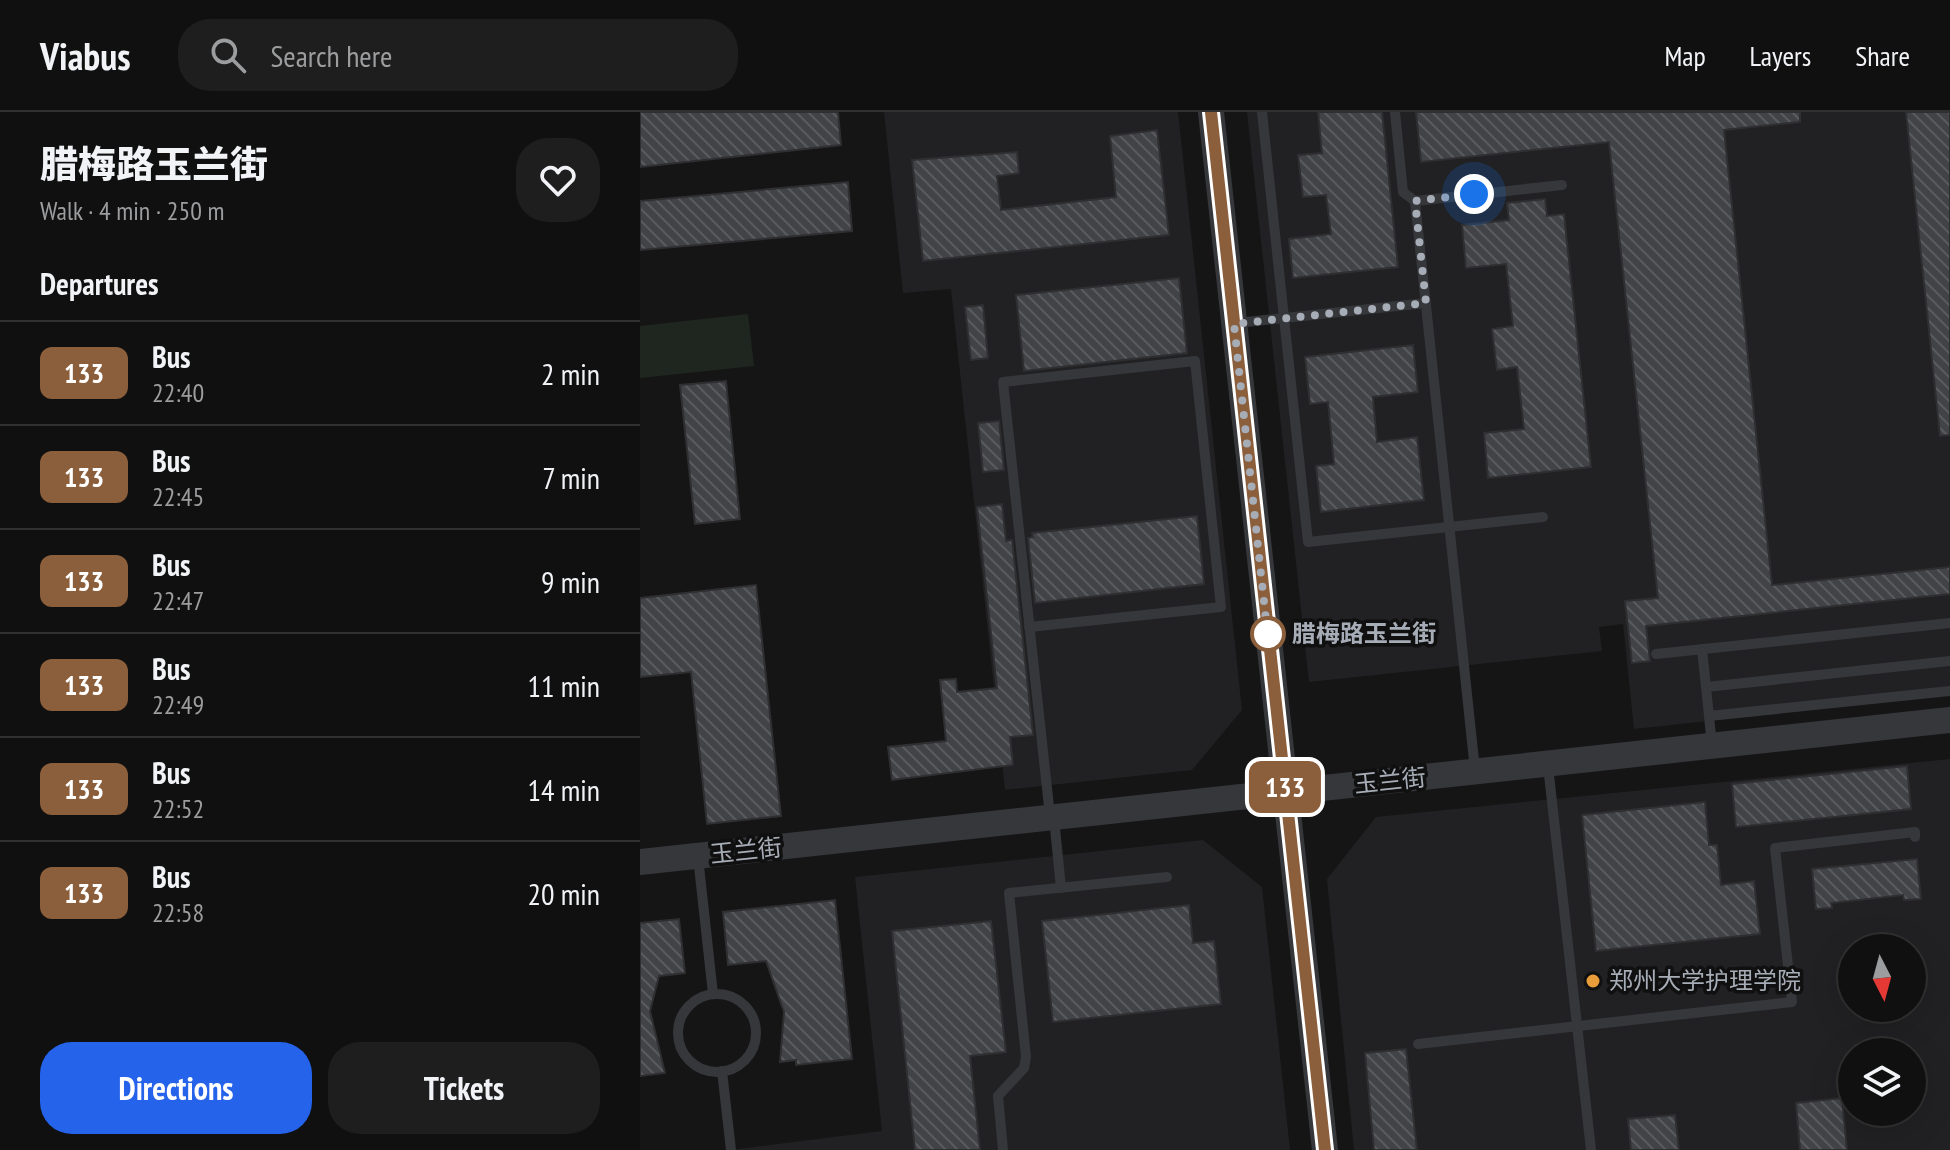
<!DOCTYPE html>
<html lang="en">
<head>
<meta charset="utf-8">
<style>
	body { margin:0; font-family:"PT Sans Narrow","Noto Sans SC",sans-serif; background:#1e1e1e; color:#f1f3f6; height:100vh; display:flex; flex-direction:column; font-size:30px; white-space:nowrap }
	* { box-sizing:border-box; margin:0 }
	p { font-size:26px; color:#9c9d9f }
	.icon { flex:none; width:44px; height:44px; fill:none; stroke:currentColor; stroke-width:2; stroke-linecap:round; stroke-linejoin:round }
	.map { position:relative; flex:1; overflow:hidden }
	.sheet { display:flex; flex-direction:column; background:#101010; width:640px }
	.sheet>* { flex:none }
	.badge { padding:0 16px; border-radius:12px; font-size:28px; line-height:52px }
	.needle { width:52px; rotate:174deg }
	.buttons { position:absolute; left:1198px; top:822px; display:grid; gap:16px }
	.buttons a { display:grid; place-items:center; width:88px; height:88px; border-radius:50%; background:#101010; box-shadow:0 8px 32px #0002,0 0 0 2px #303030; font-size:40px }
	.you { position:absolute; width:40px; height:40px; margin:-20px; border:6px solid #fff; border-radius:50%; background:#1a73e8; box-shadow:0 0 0 12px #1a73e833 }
	.map>.badge { position:absolute; translate:-50% -50%; box-shadow:0 0 0 4px #fff }
	h2 { padding:0 40px; font-size:30px; line-height:72px }
	.round { display:grid; place-items:center; flex:none; width:84px; height:84px; border-radius:32px; background:#1e1e1e }
	.overview { display:flex; align-items:center; justify-content:space-between; height:136px; padding:0 40px }
	h1 { font-size:38px; font-weight:800; line-height:60px }
	.cta { display:flex; gap:16px; margin-top:auto; padding:16px 40px }
	.cta a { flex:1; height:92px; border-radius:32px; background:#2563eb; color:#fff; font-size:32px; font-weight:800; line-height:92px; text-align:center }
	.cta a+a { background:#1e1e1e; color:#f1f3f6 }
	ul { padding:0; list-style:none }
	li { display:flex; align-items:center; gap:24px; height:104px; padding:0 40px; border-top:2px solid #303030 }
	li div { flex:1 }
	li b { display:block; font-size:30px }
	li em { font-style:normal }
	li .badge { min-width:88px; font-weight:700; text-align:center }
	header { display:flex; align-items:center; gap:48px; box-sizing:border-box; height:112px; padding:0 40px; background:#101010; border-bottom:2px solid #303030 }
	header strong { font-size:38px }
	nav { display:flex; gap:44px; margin-inline-start:auto; font-size:28px }
	.search { width:560px; height:72px; background:#1e1e1e; display:flex; align-items:center; gap:20px; box-sizing:border-box; padding:0 28px; border-radius:32px; color:#9c9d9f; font-size:30px }
	main { display:flex; flex:1; min-height:0 }
	.map>svg:first-child { display:block }
	.built { fill:#212123; fill-rule:evenodd }
	.garden { fill:#1f261f }
	.building { fill:url(#building-back-hatch); stroke:#2f2f32; stroke-width:2 }
	.lines { fill:none; stroke-linecap:round; stroke-linejoin:round }
	.service { stroke:#36373b; stroke-width:10 }
	.tertiary { stroke:#36373b; stroke-width:26 }
	.line-casing { stroke:#fff; stroke-width:18 }
	.line { stroke:#8b5e3c; stroke-width:12 }
	.walk { stroke:#a7adb6; stroke-width:8; stroke-dasharray:0 14.4 }
	.stop-dot { fill:#fff; stroke:#8b5e3c; stroke-width:4 }
	.poi-dot { fill:#e99d3a; stroke:#101011; stroke-width:3 }
	.labels { text-anchor:middle; stroke-width:7; stroke-linejoin:round; paint-order:stroke }
	.stop-label { font-size:24px; font-weight:bold; fill:#a7adb6; stroke:#101011; text-anchor:start }
	.street-label { font-size:24px; fill:#a7adb6; stroke:#101011 }
	.poi-label { font-size:24px; fill:#a7adb6; stroke:#101011; text-anchor:start }
</style>
</head>
<body>
<header>
<strong>Viabus</strong>
<div class="search"><svg class="icon" aria-label="search" viewBox="0 0 24 24"><circle cx="10" cy="10" r="6"/><path d="M15 15l6 6"/></svg>Search here</div>
<nav><a>Map</a><a>Layers</a><a>Share</a></nav>
</header>
<main>
<section class="sheet">
<div class="overview"><div><h1>腊梅路玉兰街</h1><p>Walk · 4 min · 250 m</p></div><a class="round"><svg class="icon" aria-label="heart" viewBox="0 0 24 24"><path d="M12 20l-8-8c-3-5 5-10 8-4 3-6 11-1 8 4z"/></svg></a></div>
<h2>Departures</h2>
<ul>
<li><span class="badge" style="background:#8b5e3c;color:#fff">133</span><div><b>Bus</b><p>22:40</p></div><em>2 min</em></li>
<li><span class="badge" style="background:#8b5e3c;color:#fff">133</span><div><b>Bus</b><p>22:45</p></div><em>7 min</em></li>
<li><span class="badge" style="background:#8b5e3c;color:#fff">133</span><div><b>Bus</b><p>22:47</p></div><em>9 min</em></li>
<li><span class="badge" style="background:#8b5e3c;color:#fff">133</span><div><b>Bus</b><p>22:49</p></div><em>11 min</em></li>
<li><span class="badge" style="background:#8b5e3c;color:#fff">133</span><div><b>Bus</b><p>22:52</p></div><em>14 min</em></li>
<li><span class="badge" style="background:#8b5e3c;color:#fff">133</span><div><b>Bus</b><p>22:58</p></div><em>20 min</em></li>
</ul>
<div class="cta"><a>Directions</a><a>Tickets</a></div>
</section>
<div class="map">
<svg width="1310" height="1038" viewBox="0 0 1310 1038">
	<defs>
		<pattern id="building-back-hatch" width="6" height="6" patternUnits="userSpaceOnUse" patternTransform="scale(2)"><rect width="6" height="6" fill="#414346"/><path d="M-1 5l2 2M0 0l6 6M5-1l2 2" fill="none" stroke="#5a5b5e"/></pattern>
	</defs>
	<rect width="100%" height="100%" fill="#151516"/>
	<g class="built">
		<path d="M244,0h294l64,598 -50,60 -187,20 -54,-501 -48,4z"/>
		<path d="M607,0h703v583l-316,34 -11,-105 -24,3 3,24 -293,31z"/>
		<path d="M1310,647v391h-596l-27,-271 49,-62zM1212,836h60v60h-60zM1212,940h60v60h-60z"/>
		<path d="M563,728l59,47 28,263h-559l151,-19 -27,-254z"/>
	</g>
	<path class="garden" d="M108,202l6,52 -114,12v-52z"/>
	<g class="building">
		<path d="M0,0h198l3,33 -201,22z"/>
		<path d="M678,0h64l16,155 -105,11 -4,-39 42,-5 -5,-39 -23,2 -5,-42 24,-2z"/>
		<path d="M776,0h384v10l-76,8 48,455 178,-18v27l-304,32 4,35 -18,2 -7,-62 33,-3 -49,-456 -188,20z"/>
		<path d="M1266,0h44v323l-10,1z"/>
		<path d="M517,18l12,105 -246,26 -11,-101 105,-8 2,21 -22,3 4,34 115,-13 -6,-61z"/>
		<path d="M208,70l4,49 -212,19v-49z"/>
		<path d="M905,87l2,17 17,-2 27,253 -103,11 -4,-45 40,-4 -7,-62 -20,3 -5,-41 21,-3 -7,-62 -40,4 -4,-43 47,-5 -2,-17z"/>
		<path d="M539,166l8,75 -163,18 -8,-76z"/>
		<path d="M343,193l5,53 -17,2 -6,-53z"/>
		<path d="M773,233l5,47 -45,5 4,45 40,-5 7,63 -103,12 -5,-46 18,-2 -6,-62 -18,2 -5,-47z"/>
		<path d="M86,269l14,138 -45,5 -15,-139z"/>
		<path d="M359,309l5,49 -21,2 -5,-49z"/>
		<path d="M362,392l4,37 6,-1 21,195 -23,2 3,28 -121,15 -4,-33 58,-6 -6,-61 16,-1 1,13 40,-4 -20,-181z"/>
		<path d="M557,404l7,68 -169,19 -7,-65 5,-1 -1,-4z"/>
		<path d="M116,473l25,231 -74,8 -16,-152 -51,5v-79z"/>
		<path d="M1267,654l4,43 -175,18 -4,-43z"/>
		<path d="M1065,690l4,43h8l4,40 33,-4 6,53 -164,17 -14,-136z"/>
		<path d="M1277,747l4,40 -17,1 -1,-5 -72,8 1,5 -16,1 -4,-40z"/>
		<path d="M195,788l17,159 -56,6v-5l-16,2 4,-50 -18,-51 -38,4 -5,-53z"/>
		<path d="M549,793l4,38 21,-2 7,63 -168,18 -11,-101z"/>
		<path d="M39,807l6,54 -26,3 -9,35 15,62 -25,3v-153z"/>
		<path d="M351,809l15,131 -36,4 10,94h-65l-23,-219z"/>
		<path d="M766,937l11,101h-43l-9,-97z"/>
		<path d="M1202,986l5,52h-47l-4,-47z"/>
		<path d="M1035,1003l4,35h-48l-3,-31z"/>
	</g>
	<g class="lines">
		<g class="service">
			<path d="M622,0l46,430 235,-25"/>
			<path d="M755,0l8,80 12,9"/>
			<path d="M597,211l189,-20"/>
			<path d="M389,515l192,-20 -26,-246 -192,21 47,434"/>
			<path d="M1062,537l10,96"/>
			<path d="M1016,542l294,-31"/>
			<path d="M1066,575l244,-26"/>
			<path d="M1069,604l241,-25"/>
			<path d="M908,654l43,384"/>
			<path d="M835,658l-60,-569 147,-16"/>
			<path d="M414,706l7,70"/>
			<path d="M58,745l15,137"/>
			<circle cx="77" cy="921" r="39"/>
			<path d="M778,932l374,-42 -17,-154 140,-16v5"/>
			<path d="M82,959l9,79"/>
			<path d="M363,1038l-5,-54 26,-28 2,-11 -17,-164 158,-16"/>
		</g>
		<g class="tertiary">
			<path d="M571,0l114,1038"/>
			<path d="M0,750l1310,-142"/>
		</g>
	</g>
	<g class="lines">
		<defs>
			<path id="line" d="M571,0l114,1038"/>
		</defs>
		<use href="#line" class="line-casing"/>
		<use href="#line" class="line"/>
		<path class="walk" d="M628,522v5l-34,-315 192,-21 -11,-102 59,-7"/>
	</g>
	<circle class="stop-dot" cx="628" cy="522" r="16"/>
	<circle class="poi-dot" cx="953" cy="869" r="8"/>
	<g class="labels">
		<g class="stop-label">
			<text x="652" y="530">腊梅路玉兰街</text>
		</g>
		<g class="street-label">
			<text transform="translate(750 669) rotate(-6)" y="8">玉兰街</text>
			<text transform="translate(106 739) rotate(-6)" y="8">玉兰街</text>
		</g>
		<g class="poi-label">
			<text x="969" y="877">郑州大学护理学院</text>
		</g>
	</g>
</svg>
<div class="buttons">
<a><svg class="needle" viewBox="-14 -14 28 28"><path d="M0-13l5 13h-10z" fill="#e53935"/><path d="M0 13l5-13h-10z" fill="#9c9d9f"/></svg></a>
<a><svg class="icon" aria-label="layers" viewBox="0 0 24 24"><path d="M12 4l9 5-9 5-9-5zM3 14l9 5 9-5"/></svg></a>
</div>
<div class="you" style="left:834px;top:82px"></div>
<b class="badge" style="left:645px;top:675px;background:#8b5e3c;color:#fff">133</b>
</div>
</main>
</body>
</html>
